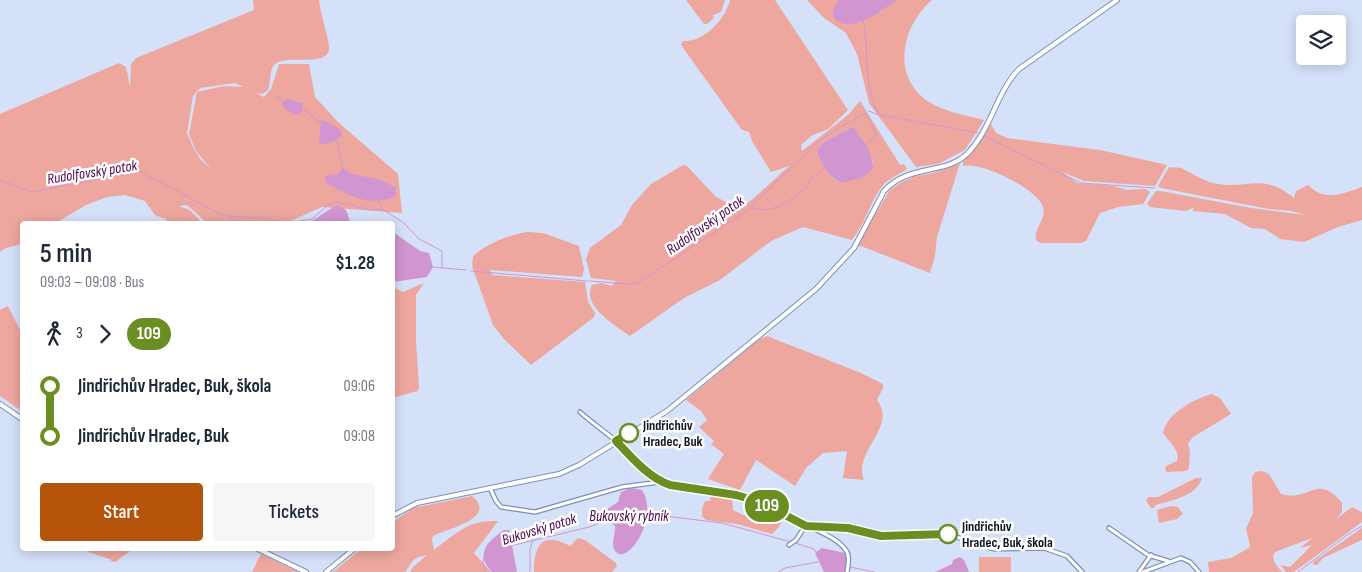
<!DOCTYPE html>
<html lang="en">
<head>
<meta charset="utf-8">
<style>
	body { margin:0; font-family:"Sofia Sans Condensed",sans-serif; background:#f6f6f7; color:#1f2937; height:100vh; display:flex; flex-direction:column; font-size:19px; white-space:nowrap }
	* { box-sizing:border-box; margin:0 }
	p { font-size:16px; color:#747a83 }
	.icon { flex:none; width:28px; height:28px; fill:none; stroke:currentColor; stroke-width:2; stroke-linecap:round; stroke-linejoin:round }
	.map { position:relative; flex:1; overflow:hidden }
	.details { position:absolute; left:20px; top:221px; width:375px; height:330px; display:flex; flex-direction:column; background:#fff; border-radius:5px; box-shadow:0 2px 12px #0003 }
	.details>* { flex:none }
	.badge { padding:0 10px; border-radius:16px; font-size:18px; line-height:32px }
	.buttons { position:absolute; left:1296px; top:15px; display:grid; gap:10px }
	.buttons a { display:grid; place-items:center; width:50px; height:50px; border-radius:5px; background:#fff; box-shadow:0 2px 12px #0003; font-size:25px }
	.map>.badge { position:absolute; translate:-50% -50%; box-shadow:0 0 0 2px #fff }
	.legs { display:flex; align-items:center; gap:8px; height:55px; padding:0 20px; font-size:16px }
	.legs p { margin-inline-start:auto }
	.summary { display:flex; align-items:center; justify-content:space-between; height:85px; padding:0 20px }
	h1 { font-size:28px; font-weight:600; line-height:38px }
	.primary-button { display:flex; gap:10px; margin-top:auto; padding:10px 20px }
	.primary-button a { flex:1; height:58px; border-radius:5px; background:#b45309; color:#fff; font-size:20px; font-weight:600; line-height:58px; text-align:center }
	.primary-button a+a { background:#f6f6f7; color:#1f2937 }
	ul { padding:0 20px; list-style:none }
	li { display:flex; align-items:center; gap:18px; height:50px; font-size:19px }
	li i { display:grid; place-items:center; width:8px; height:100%; margin:0 6px; background:currentColor }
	li i::after { content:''; width:12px; height:12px; margin:-6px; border:4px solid; border-radius:50%; background:#fff }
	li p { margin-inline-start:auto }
	li:first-child i { background:linear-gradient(#0000 50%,currentColor 0) }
	li:last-child i { background:linear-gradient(currentColor 50%,#0000 0) }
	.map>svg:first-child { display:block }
	.green { fill:#eda79f; fill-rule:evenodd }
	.water { fill:#d195d1 }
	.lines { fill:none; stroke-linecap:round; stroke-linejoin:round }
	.stream { stroke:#d195d1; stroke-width:1 }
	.minor-casing { stroke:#8090b6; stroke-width:5.5 }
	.tertiary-casing { stroke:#8090b6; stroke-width:6 }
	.minor { stroke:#fff; stroke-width:3 }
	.tertiary { stroke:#fff; stroke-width:4 }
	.line-1-casing { stroke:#fff; stroke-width:11 }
	.line-1 { stroke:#6b8e23; stroke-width:8 }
	.stop-1-dot { fill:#fff; stroke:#6b8e23; stroke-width:2.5 }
	.labels { text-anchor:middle; stroke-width:5; stroke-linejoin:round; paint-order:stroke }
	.stop-label { font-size:14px; font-weight:bold; fill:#101524; stroke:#fff; text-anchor:start }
	.water-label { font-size:15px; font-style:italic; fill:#4b004d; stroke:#fff }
</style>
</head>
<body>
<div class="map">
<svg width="1362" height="572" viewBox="0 0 1362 572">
	<rect width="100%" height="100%" fill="#d5e0f9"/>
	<g class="green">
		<path d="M253,0h66c1,14 11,40 10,50 -3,17 -43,4 -54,14 -6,5 -4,19 -7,26l-6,4 -6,-1 8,4 7,-8 8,-25h30l6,33 23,25 60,52 4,39 -80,-6 -36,16 -78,1 -21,-19 -8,1 11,4 13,14h-34l-3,-5 -11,-4 -10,-14 -20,-6 -18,2 -21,8 -32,19h-32v19c-8,5 -15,2 -22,9v-138l119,-51 7,4 4,20 1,-23 5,-6 118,-48zM235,83l9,4 -20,-1 -27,6 -8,42 7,17 15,18 -10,-9 -7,-11 -7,-16 6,-37 7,-8z"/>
		<path d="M686,0h39l-4,12 -8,3 1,3 -7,6h-3z"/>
		<path d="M730,0h45l73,110 -20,19 -17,7 -10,9 1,6 46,-36 12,-14 40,64 4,-1 3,5c-7,5 -17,9 -23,15 -14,16 -18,39 -32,56l-49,-13 -32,14 -51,39 -36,18 -54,38c-14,-10 -49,-30 -38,-51l9,-2 11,3 4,-5 -25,-3 -5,-19 4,-11 31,-23 11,-20 19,-21 32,-19 4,1 29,31 20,10 2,3 16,-12 35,-32 -18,6 -19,-31 -3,-9 -7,-2 -61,-85 2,-4c20,2 43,-22 47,-41zM852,127l10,12 11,23 -31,21c-14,-5 -20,-19 -25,-33l7,-8z"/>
		<path d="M807,0h125c-31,27 -41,77 -3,102 16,10 36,13 55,18l-19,30 -27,14 -22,3 -47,-64 -12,-49 -11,-21 -22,-15z"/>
		<path d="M990,122l6,11 11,5 93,12 67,15 -12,21 -71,-5 -22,-9 15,11 37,3 12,4 19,-1 5,3 -7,12 -25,3 -18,6 -14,28 -5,2h-41l-4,-3c-3,-12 11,-20 7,-33 -5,-18 -62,-46 -80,-41v-4l23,-30 -1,-2z"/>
		<path d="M960,163l-23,74 -2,19 -5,17 -69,-27 -6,1 35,-57 12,-8 14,-6 18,-3z"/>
		<path d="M1169,167c4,1 8,0 12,1 11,5 20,12 32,15 34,8 48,-12 81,15l2,-7 12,-6c17,17 34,9 54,2v33l-24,7 -34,15 -24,-3 -15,-10 -14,-1 -26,-14 -33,-3 3,-4 -9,4 -36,-4 -3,-3 9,-13h4l91,17 54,7 -13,-4 -23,-2 -108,-21 -3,-2z"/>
		<path d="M527,232l16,1 36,13 5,23 -2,8 -92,-7 2,5 93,7 3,20 7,11 -1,4 -5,4 -58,44 -27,-26 -11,-14 -21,-59 1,-10c14,-12 35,-21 54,-24z"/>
		<path d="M424,283l-8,12v45l3,48 -2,3 -24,7v-111l10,5z"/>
		<path d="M8,306l14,28v77l-22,-15v-86z"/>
		<path d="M767,336l94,37 22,11v4l-6,12c21,27 -25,52 -13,80l-21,-2 4,-27 -24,2 -17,15 -11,18 -39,-26 -16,30 -32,-11 16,-25 -13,-10 3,-3 -15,-14 8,-7 -6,-9 -15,-11 72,-60z"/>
		<path d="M1212,394l8,4 11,16 -38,23 -5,6 2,9 -1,16 -3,3 -20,1 -1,-3 1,-3 11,-5c4,-10 -8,-19 -14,-28 4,-20 31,-34 49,-39z"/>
		<path d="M1262,471l7,3 12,20c28,9 36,-22 61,9v9l-7,8 17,-13 10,5v10l-68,50h-8l-6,-7 10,2 22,-22 -12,3 12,-10 -37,14c-5,8 2,14 7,20h-73l-1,-10 23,-4 18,-10 1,-3 -4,-16 7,-16 -1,-36 3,-5z"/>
		<path d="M1196,478h6c-5,18 -30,22 -46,27l-4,4 -6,-8 2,-4h10z"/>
		<path d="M711,494l21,3 1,13 23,11 5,-12 20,7 2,3 -4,8 -7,7 -35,-10 -31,-4 -4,-4v-7l3,-8h5z"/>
		<path d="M472,496c27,22 -26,33 -39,40l-1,4 2,10c23,-17 33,-30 64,-29l-24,32 17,19h-81l3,-5 14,-12c-18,4 -12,5 -22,17h-72l28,-23h31l1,-27 20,-14z"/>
		<path d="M1171,506l7,1 5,7 -6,5 -18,4 -2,-13z"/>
		<path d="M1362,528v12l-39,18 -6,7h-3l-1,-3z"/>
		<path d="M578,538l7,2 31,23 1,3 -5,6h-78c0,-28 9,-41 36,-26z"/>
		<path d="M80,549h53l-18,13 -5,-1 2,-1z"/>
		<path d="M261,554l37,18h-46z"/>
		<rect x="979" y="557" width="32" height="15"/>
	</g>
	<g class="water">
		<path d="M839,0h59c-16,9 -42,32 -61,21 -8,-6 -2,-15 2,-21z"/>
		<path d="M287,99l16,4 -2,10 -6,2 -10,-6 -3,-5 1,-3z"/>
		<path d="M321,119l19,10 2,5c-4,8 -15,10 -23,10z"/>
		<path d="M852,127c8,7 29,37 17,46 -6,5 -19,8 -27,10 -13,-5 -22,-20 -25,-33l7,-8z"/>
		<path d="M342,168l10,6 29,6 15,8v8c-27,12 -48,-1 -71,-14v-6l13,-2z"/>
		<path d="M338,205l8,5 5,14h-48c15,-3 21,-14 35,-19z"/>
		<path d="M393,232l27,19 9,2 4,14 -6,10 -34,5z"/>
		<path d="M631,488l11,2c19,29 -18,81 -28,59 -3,-7 2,-15 1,-23l-9,-9v-7l12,-8 3,-10z"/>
		<path d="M504,530h5l8,42h-25c-18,-18 -4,-31 12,-42z"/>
		<path d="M822,548l23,5 2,8 -1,11h-22l-9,-19z"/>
		<path d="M960,557l4,3 5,12h-34l17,-8 1,-4z"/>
	</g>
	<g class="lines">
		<g class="stream">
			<path d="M863,20c7,32 -1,66 16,94"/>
			<path d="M277,96l5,4"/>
			<path d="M301,110l6,2 14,11"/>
			<path d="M869,111l7,3 102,19"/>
			<path d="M982,135l99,48 73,5"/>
			<path d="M337,141l6,28"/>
			<path d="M0,180l32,12 108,-21 78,42 11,3 6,8"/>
			<path d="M378,200l4,8"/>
			<path d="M750,207c24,9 40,-7 58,-21l1,-6 17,-13"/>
			<path d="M230,216l32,2 26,5 24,-4 17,-15 9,-2 33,8 11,-1 22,14 15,16 23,12v17"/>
			<path d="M433,267l33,3"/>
			<path d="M471,271l116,10"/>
			<path d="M589,281l39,3 10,-1 107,-71 71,-68 14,-11 36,-20 10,21 -11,14"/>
			<path d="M648,514l74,9 69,19"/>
			<path d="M795,543l19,6 2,3"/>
			<path d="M510,546l79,-19 21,-8"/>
			<path d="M484,558l-1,3 2,11"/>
			<path d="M850,567l24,5"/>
			<path d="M530,572v-22l2,-8 3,-2"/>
			<path d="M778,572l7,-4 33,-6"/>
			<path d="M1298,572l49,-37 15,-9"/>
		</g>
		<defs>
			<g id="minor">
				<path d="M580,412c11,10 24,19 36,29 18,15 31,37 54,44l66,10 24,8 46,22 42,3 33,8 66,-2 47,15 50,-1 23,8 15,16"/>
				<path d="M490,488l6,13 5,6 34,5 87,-25 38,-5"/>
				<path d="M1109,528l39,27 20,6"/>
				<path d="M789,545l7,-5 10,-15c12,6 34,14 41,27 3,5 1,14 0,20"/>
				<path d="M1139,572l12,-17"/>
				<path d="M1143,572l38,-14 9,4 9,10"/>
			</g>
			<g id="tertiary">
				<path d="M0,404l22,15"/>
				<path d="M392,516l25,-13 142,-29 20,-9 88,-54 149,-122 38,-41 30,-57c24,-27 61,-16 83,-37 24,-24 29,-61 52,-85l98,-69"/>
				<path d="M258,549l48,23"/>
				<path d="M326,572l28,-23"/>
			</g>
		</defs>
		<use href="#minor" class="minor-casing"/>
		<use href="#tertiary" class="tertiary-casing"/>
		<use href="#minor" class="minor"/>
		<use href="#tertiary" class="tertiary"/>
	</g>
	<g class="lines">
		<defs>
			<path id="line-1" d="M629,433l-13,8c15,16 33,37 54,44l66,10 24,7 46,24 42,2 33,8 67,-2"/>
		</defs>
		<use href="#line-1" class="line-1-casing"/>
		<use href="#line-1" class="line-1"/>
	</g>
	<g class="stop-1-dot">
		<circle cx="629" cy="433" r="9"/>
		<circle cx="948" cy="534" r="9"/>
	</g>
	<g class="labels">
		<g class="stop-label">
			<text x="643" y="430">Jindřichův<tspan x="643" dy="16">Hradec, Buk</tspan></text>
			<text x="962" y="531">Jindřichův<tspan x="962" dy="16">Hradec, Buk, škola</tspan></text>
		</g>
		<g class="water-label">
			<text transform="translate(92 172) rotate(-9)" y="5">Rudolfovský potok</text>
			<text transform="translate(705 225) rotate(-35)" y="5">Rudolfovský potok</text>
			<text x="629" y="521">Bukovský rybník</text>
			<text transform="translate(539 529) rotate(-17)" y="5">Bukovský potok</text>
		</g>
	</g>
</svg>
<div class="buttons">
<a><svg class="icon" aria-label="layers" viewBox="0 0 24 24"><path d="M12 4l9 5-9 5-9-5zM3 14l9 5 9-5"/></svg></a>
</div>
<b class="badge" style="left:767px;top:506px;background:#6b8e23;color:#fff">109</b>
<section class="details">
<div class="summary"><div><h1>5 min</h1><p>09:03 – 09:08 · Bus</p></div><b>$1.28</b></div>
<div class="legs"><svg class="icon" aria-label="walk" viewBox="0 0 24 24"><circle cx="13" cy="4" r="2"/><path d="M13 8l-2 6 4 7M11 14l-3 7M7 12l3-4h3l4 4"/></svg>3<svg class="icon" aria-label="forward" viewBox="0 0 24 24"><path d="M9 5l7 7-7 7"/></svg><b class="badge" style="background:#6b8e23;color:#fff">109</b></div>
<ul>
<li><i style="color:#6b8e23"></i><b>Jindřichův Hradec, Buk, škola</b><p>09:06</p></li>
<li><i style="color:#6b8e23"></i><b>Jindřichův Hradec, Buk</b><p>09:08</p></li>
</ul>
<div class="primary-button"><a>Start</a><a>Tickets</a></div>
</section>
</div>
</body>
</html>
